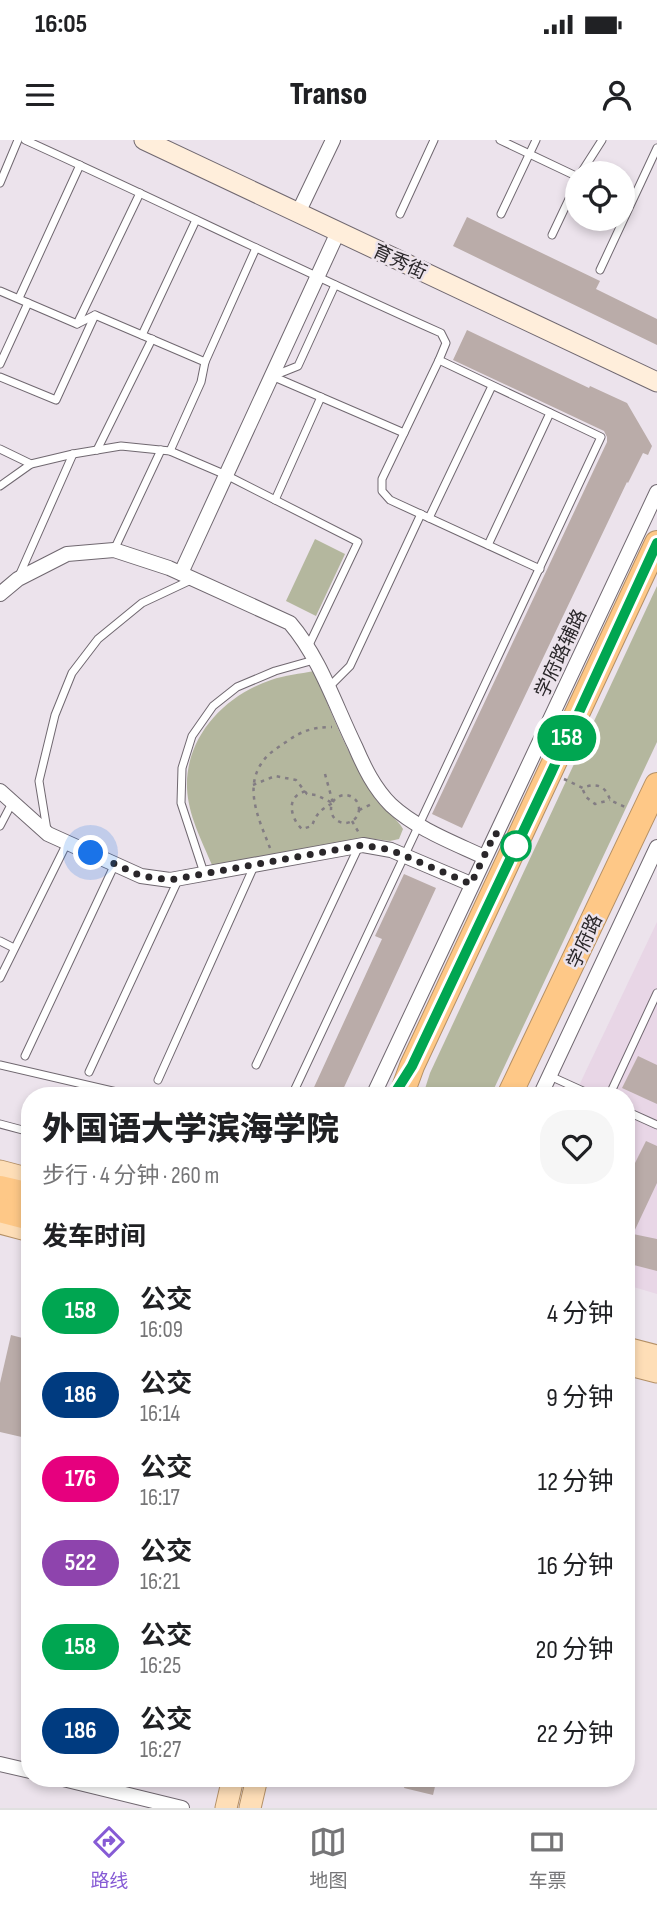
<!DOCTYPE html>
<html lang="zh">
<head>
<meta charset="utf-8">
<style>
	body { margin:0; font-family:"Sofia Sans Condensed","Noto Sans SC",sans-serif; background:#f6f6f6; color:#202124; height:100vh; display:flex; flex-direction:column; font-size:26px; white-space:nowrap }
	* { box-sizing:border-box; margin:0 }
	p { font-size:23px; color:#757577 }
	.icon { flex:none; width:38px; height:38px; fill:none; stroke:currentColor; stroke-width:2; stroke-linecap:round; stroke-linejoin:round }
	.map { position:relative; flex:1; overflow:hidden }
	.panel { position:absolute; left:21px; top:947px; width:614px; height:700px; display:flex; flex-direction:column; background:#fff; border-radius:28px; box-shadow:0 4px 10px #0003 }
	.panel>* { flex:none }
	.badge { padding:0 14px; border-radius:23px; font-size:24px; line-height:46px }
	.controls { position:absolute; left:565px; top:21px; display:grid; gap:14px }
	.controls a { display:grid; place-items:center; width:70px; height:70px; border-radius:50%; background:#fff; box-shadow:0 4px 10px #0003; font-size:35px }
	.you { position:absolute; width:35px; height:35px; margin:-18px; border:5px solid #fff; border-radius:50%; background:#1a73e8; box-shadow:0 0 0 10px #1a73e833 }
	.map>.badge { position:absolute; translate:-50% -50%; box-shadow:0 0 0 4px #fff }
	h2 { padding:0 21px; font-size:26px; line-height:63px }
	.round { display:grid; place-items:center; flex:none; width:74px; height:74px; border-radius:28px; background:#f6f6f6 }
	.summary { display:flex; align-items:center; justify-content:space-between; height:119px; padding:0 21px }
	h1 { font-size:33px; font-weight:800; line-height:52px }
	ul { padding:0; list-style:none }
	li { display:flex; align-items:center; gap:21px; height:84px; padding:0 21px }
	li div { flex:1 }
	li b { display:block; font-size:26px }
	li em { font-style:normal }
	li .badge { min-width:77px; font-weight:700; text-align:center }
	.status { display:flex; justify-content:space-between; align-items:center; height:49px; padding:0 35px; background:#fff; direction:ltr }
	.status svg { height:19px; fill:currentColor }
	header { display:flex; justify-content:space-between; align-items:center; height:91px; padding:0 21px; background:#fff; font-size:32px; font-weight:800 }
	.menu { display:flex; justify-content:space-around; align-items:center; height:98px; border-top:2px solid #e0e0e0; background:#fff; font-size:19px; color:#757577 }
	.menu a { display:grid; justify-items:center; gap:4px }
	.menu .selected { color:#865bd5 }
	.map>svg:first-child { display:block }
	.education { fill:#e8d6e6 }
	.green { fill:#b4b79e }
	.building { fill:#baaca9 }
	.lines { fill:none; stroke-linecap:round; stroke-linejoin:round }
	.lane-casing { stroke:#706870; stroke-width:9 }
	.street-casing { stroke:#706870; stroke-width:16 }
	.secondary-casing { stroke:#706870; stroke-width:21 }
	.primary-casing { stroke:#b49066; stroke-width:23 }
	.highway-casing { stroke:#b49066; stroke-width:26 }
	.path { stroke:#837d83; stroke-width:2.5; stroke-dasharray:3.5 5; stroke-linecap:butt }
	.lane { stroke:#fff; stroke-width:7 }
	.street { stroke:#fff; stroke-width:14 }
	.secondary { stroke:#ffeedb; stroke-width:19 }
	.primary { stroke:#fedeb7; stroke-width:21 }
	.highway { stroke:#fec887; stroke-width:24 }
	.line-casing { stroke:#fff; stroke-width:16 }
	.line { stroke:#00a651; stroke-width:10 }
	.walk { stroke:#2a272a; stroke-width:7; stroke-dasharray:0 12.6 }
	.stop-dot { fill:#fff; stroke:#00a651; stroke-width:3.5 }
	.labels { text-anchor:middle; stroke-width:5; stroke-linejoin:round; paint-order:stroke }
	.street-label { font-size:19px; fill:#2a272a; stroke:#ece3ec }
</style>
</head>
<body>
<div class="status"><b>16:05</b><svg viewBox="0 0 49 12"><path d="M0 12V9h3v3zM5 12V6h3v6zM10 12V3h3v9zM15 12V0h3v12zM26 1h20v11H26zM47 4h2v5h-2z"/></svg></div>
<header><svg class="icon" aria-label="menu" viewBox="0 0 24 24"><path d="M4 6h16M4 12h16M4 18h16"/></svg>Transo<svg class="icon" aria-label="person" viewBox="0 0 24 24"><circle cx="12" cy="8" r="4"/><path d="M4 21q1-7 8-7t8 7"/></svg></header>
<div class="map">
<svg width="657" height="1668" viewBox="0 0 657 1668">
	<rect width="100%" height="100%" fill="#ece3ec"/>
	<path class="education" d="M657,782v372l-30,-9 -1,-189h-52z"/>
	<g class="green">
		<path d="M315,399l30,15 -29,62 -30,-15z"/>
		<path d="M657,446v156l-166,353h-68l7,-22z"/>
		<path d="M314,531c18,44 36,90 63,130 8,10 20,17 26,28l-4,10 -9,2 -23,-3 -155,27c-10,-24 -24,-50 -25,-77 -2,-51 38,-93 84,-108 14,-5 29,-6 43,-9z"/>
	</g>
	<g class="building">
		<path d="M467,77l133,64 -4,8 61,30v26l-204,-99z"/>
		<path d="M467,190l122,58 1,-2 37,17 25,43 -4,9 -5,-2 -15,30 -1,-1 -165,346 -30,-14 175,-372v-5l-3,-6 -151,-71z"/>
		<path d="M404,734l32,14 -96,208h-30l72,-157 -7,-3z"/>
		<path d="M638,916l19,9v39l-35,-16z"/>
		<path d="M646,1001l11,5v37l-24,51 24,5v32l-31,-8v-82z"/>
		<path d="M11,1195l19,5v84l-4,14 -26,-6v-49z"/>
		<path d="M407,1638h30l-4,17 -29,-7z"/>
	</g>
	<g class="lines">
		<defs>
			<g id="lane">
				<path d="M25,0c139,63 276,131 416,193l5,10 -7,17 162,77 -307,654 -11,5"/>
				<path d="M500,0l78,37"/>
				<path d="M581,33l21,-33"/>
				<path d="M0,43l18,-43"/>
				<path d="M400,74l34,-74"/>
				<path d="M501,74l35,-74"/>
				<path d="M552,95l26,-55"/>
				<path d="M600,130l57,-122"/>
				<path d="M0,151l77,33 18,-9 110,47 -4,20 -31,69"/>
				<path d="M19,158l61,-133"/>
				<path d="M77,184l63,-131"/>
				<path d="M142,195l54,-115"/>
				<path d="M439,220l-57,119v12l8,9 150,69"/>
				<path d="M205,222l51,-114"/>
				<path d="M0,224l28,-61"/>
				<path d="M272,236l132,57"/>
				<path d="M273,236l25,-10 37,-81"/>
				<path d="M0,237l56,23 39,-85"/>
				<path d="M0,309l31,15"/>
				<path d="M97,310l55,-111"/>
				<path d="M0,346l31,-22 42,-10 48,-8 49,5 56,24 132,67 -50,105"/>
				<path d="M275,360l46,-103"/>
				<path d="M429,378l63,-132"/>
				<path d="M488,405l62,-132"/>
				<path d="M114,410l47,-100"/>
				<path d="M19,436l54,-122"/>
				<path d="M328,548l22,-22 71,-152"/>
				<path d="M0,686l12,-23"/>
				<path d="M47,690l-8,-49 16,-66 17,-42 26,-34 44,-36 49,-23"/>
				<path d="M204,733l-23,-70 1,-35 10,-32 21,-30 24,-19 38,-16 39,-11"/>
				<path d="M0,801l14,7"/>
				<path d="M0,838l67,-135"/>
				<path d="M25,916l90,-192"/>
				<path d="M0,925l134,31"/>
				<path d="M256,925l103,-219"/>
				<path d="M89,932l90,-194"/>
				<path d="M550,936l44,20"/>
				<path d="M158,940l97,-216"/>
				<path d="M609,956l48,-103"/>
				<path d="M626,971l31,14"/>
				<path d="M0,984l30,8"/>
			</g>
			<g id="street">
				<path d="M298,73l35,-73"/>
				<path d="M181,433l157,-341"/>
				<path d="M0,454l18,-15 49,-25 47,-4 55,18 121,55c30,35 45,82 65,123 9,21 19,42 36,59 26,24 61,37 93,52"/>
				<path d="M0,651l48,43 93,42 29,4 193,-35 28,5 80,34"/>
				<path d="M373,956l284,-604"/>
				<path d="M540,956l117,-249"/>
				<path d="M0,1624l30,7"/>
				<path d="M59,1638l123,30"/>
			</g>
			<path id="secondary" d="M144,0l513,242"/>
			<g id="primary">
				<path d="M0,1031l30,8"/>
				<path d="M0,1083l30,8"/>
				<path d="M626,1208l31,8"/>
				<path d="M626,1224l31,8"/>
				<path d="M226,1668l7,-30"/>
				<path d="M250,1668l7,-30"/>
			</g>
			<g id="highway">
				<path d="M401,956l11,-30 245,-523"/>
				<path d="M509,956l148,-311"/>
				<path d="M0,1048l30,7"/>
				<path d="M0,1070l30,8"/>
			</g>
		</defs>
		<use href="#lane" class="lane-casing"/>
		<use href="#street" class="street-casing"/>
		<use href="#secondary" class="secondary-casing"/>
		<use href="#primary" class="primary-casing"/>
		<use href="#highway" class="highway-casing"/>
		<g class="path">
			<path d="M325,634l8,29"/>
			<path d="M564,639l19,9c13,-6 23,-2 27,12l15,7"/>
			<path d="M253,645l22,-9 21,4 11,14 9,1 17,8"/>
			<path d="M583,650l3,7 9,7 15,-4"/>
			<path d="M305,651c-4,2 -9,4 -11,8 -6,9 1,24 8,30l10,-3c4,-12 9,-17 21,-23"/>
			<circle cx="345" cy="669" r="14"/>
			<path d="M359,670l13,-6"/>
			<path d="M352,681l7,12"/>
			<path d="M270,708c-10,-26 -26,-58 -9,-84 6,-10 16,-16 25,-22 15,-11 27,-15 46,-15"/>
		</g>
		<use href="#lane" class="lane"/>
		<use href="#street" class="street"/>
		<use href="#secondary" class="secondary"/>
		<use href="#primary" class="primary"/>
		<use href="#highway" class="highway"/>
	</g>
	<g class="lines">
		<defs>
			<path id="line" d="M393,956l19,-30 139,-293 106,-230"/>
		</defs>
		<use href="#line" class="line-casing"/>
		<use href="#line" class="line"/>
		<path class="walk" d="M91,713l50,23 29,4 193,-35 28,5 80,34 24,-51 21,13"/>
	</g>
	<circle class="stop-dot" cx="516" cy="706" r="14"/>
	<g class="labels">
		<g class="street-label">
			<text transform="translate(400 121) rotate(25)" y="7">育秀街</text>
			<text transform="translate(560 513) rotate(-65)" y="7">学府路辅路</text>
			<text transform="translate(584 801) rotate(-65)" y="7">学府路</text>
		</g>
	</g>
</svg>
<div class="controls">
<a><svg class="icon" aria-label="locate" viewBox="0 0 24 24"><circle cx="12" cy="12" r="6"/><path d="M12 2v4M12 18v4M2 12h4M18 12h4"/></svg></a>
</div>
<div class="you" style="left:91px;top:713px"></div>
<b class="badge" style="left:567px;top:598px;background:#00a651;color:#fff">158</b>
<section class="panel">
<div class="summary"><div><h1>外国语大学滨海学院</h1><p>步行 · 4 分钟 · 260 m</p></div><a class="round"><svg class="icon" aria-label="heart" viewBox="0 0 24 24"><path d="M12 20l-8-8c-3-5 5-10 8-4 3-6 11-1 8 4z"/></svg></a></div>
<h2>发车时间</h2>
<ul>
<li><span class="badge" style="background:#00a651;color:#fff">158</span><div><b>公交</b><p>16:09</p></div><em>4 分钟</em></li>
<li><span class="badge" style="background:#003b80;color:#fff">186</span><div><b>公交</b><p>16:14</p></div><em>9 分钟</em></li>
<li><span class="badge" style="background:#e6007e;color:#fff">176</span><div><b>公交</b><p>16:17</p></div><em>12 分钟</em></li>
<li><span class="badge" style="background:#8e44ad;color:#fff">522</span><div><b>公交</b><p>16:21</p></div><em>16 分钟</em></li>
<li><span class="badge" style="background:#00a651;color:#fff">158</span><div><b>公交</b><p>16:25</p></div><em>20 分钟</em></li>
<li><span class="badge" style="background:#003b80;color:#fff">186</span><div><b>公交</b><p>16:27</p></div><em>22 分钟</em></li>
</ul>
</section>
</div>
<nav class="menu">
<a class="selected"><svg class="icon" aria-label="directions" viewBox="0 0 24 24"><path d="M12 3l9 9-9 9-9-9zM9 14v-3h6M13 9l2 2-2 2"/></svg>路线</a>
<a><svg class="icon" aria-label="map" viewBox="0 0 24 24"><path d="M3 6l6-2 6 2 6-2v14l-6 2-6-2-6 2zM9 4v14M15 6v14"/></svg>地图</a>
<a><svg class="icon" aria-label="tickets" viewBox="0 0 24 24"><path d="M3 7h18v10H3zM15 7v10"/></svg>车票</a>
</nav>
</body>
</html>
